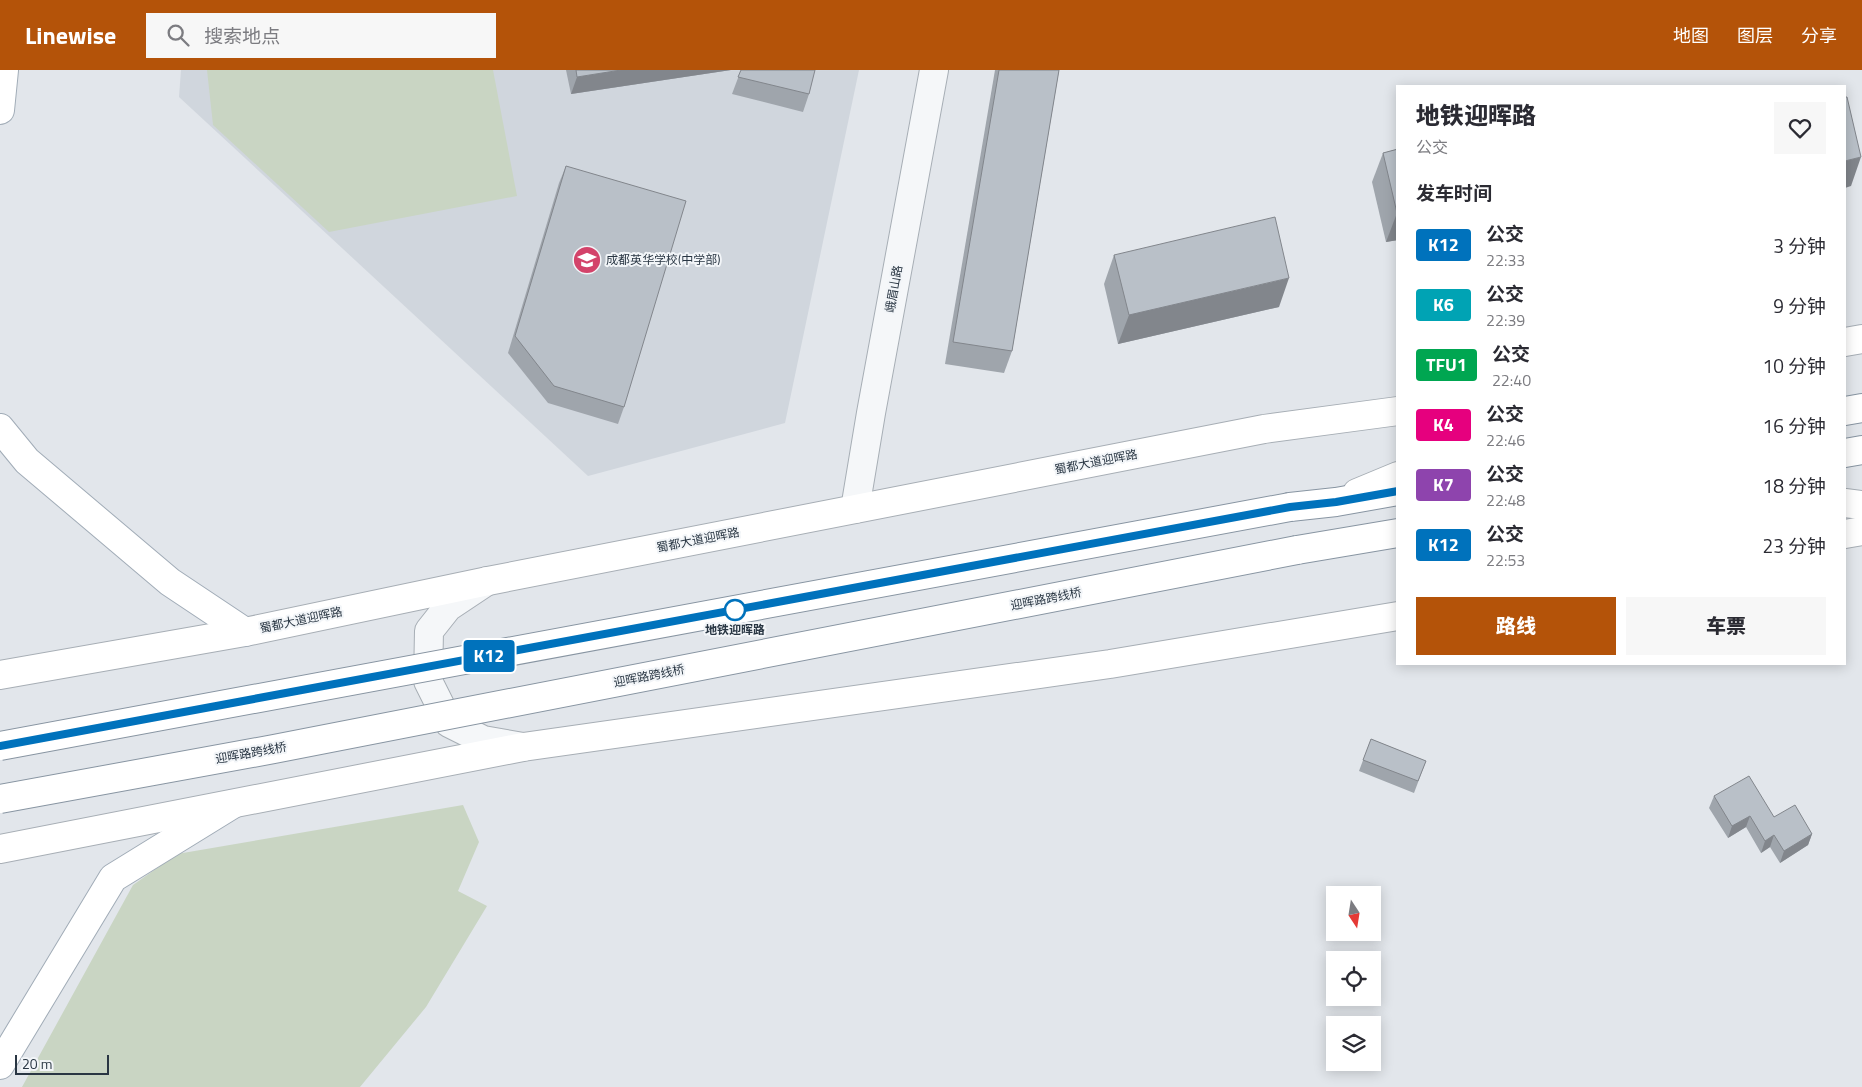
<!DOCTYPE html>
<html lang="zh">
<head>
<meta charset="utf-8">
<style>
	body { margin:0; font-family:"Titillium Web","Noto Sans SC",sans-serif; background:#f7f7f7; color:#2b2b33; height:100vh; display:flex; flex-direction:column; font-size:19px; white-space:nowrap }
	* { box-sizing:border-box; margin:0 }
	p { font-size:16px; color:#7c7c81 }
	.icon { flex:none; width:28px; height:28px; fill:none; stroke:currentColor; stroke-width:2; stroke-linecap:round; stroke-linejoin:round }
	.map { position:relative; flex:1; overflow:hidden }
	.panel { position:absolute; left:1396px; top:15px; width:450px; height:580px; display:flex; flex-direction:column; background:#fff; border-radius:0px; box-shadow:0 2px 12px #0003 }
	.panel>* { flex:none }
	.badge { padding:0 10px; border-radius:4px; font-size:18px; line-height:32px }
	.needle { width:32px; rotate:168deg }
	.buttons { position:absolute; left:1326px; top:816px; display:grid; gap:10px }
	.buttons a { display:grid; place-items:center; width:55px; height:55px; border-radius:0px; background:#fff; box-shadow:0 2px 12px #0003; font-size:25px }
	.scale { position:absolute; left:15px; bottom:12px; width:94px; box-sizing:border-box; padding-left:5px; border:2px solid #293643; border-top:0; font-size:14px; line-height:18px; white-space:nowrap; color:#293643; -webkit-text-stroke:4px #f2f5f8; paint-order:stroke }
	.map>.badge { position:absolute; translate:-50% -50%; box-shadow:0 0 0 2px #fff }
	h2 { padding:0 20px; font-size:19px; line-height:45px }
	.round { display:grid; place-items:center; flex:none; width:52px; height:52px; border-radius:0px; background:#f7f7f7 }
	.head { display:flex; align-items:center; justify-content:space-between; height:85px; padding:0 20px }
	h1 { font-size:24px; font-weight:800; line-height:38px }
	.button { display:flex; gap:10px; margin-top:auto; padding:10px 20px }
	.button a { flex:1; height:58px; border-radius:0px; background:#b45309; color:#fff; font-size:20px; font-weight:800; line-height:58px; text-align:center }
	.button a+a { background:#f7f7f7; color:#2b2b33 }
	ul { padding:0; list-style:none }
	li { display:flex; align-items:center; gap:15px; height:60px; padding:0 20px }
	li div { flex:1 }
	li b { display:block; font-size:19px }
	li em { font-style:normal }
	li .badge { min-width:55px; font-weight:700; text-align:center }
	header { display:flex; align-items:center; gap:30px; box-sizing:border-box; height:70px; padding:0 25px; background:#b45309; color:#fff }
	header strong { font-size:24px }
	nav { display:flex; gap:28px; margin-inline-start:auto; font-size:18px }
	.search { width:350px; height:45px; background:#f7f7f7; display:flex; align-items:center; gap:12px; box-sizing:border-box; padding:0 18px; border-radius:0px; color:#7c7c81; font-size:19px }
	.map>svg:first-child { display:block }
	.built { fill:#d0d6dd }
	.green { fill:#c9d5c3 }
	.lines { fill:none; stroke-linecap:round; stroke-linejoin:round }
	.tertiary-casing { stroke:#a7aeb5; stroke-width:30 }
	.secondary-casing { stroke:#a7aeb5; stroke-width:30 }
	.primary-casing { stroke:#a1acb7; stroke-width:30 }
	.trunk-casing { stroke:#8895a2; stroke-width:30 }
	.tertiary { stroke:#f5f7f9; stroke-width:28 }
	.secondary { stroke:#fff; stroke-width:28 }
	.primary { stroke:#fff; stroke-width:28 }
	.trunk { stroke:#fff; stroke-width:28 }
	.trunk-bridge-casing { stroke:#8895a2; stroke-width:30; stroke-linecap:butt }
	.trunk-bridge { stroke:#fff; stroke-width:28 }
	.wall { fill:#9fa5ac }
	.shaded-wall { fill:#82868c }
	.building { fill:#b9c0c8; stroke:#82868c }
	.line-casing { stroke:#fff; stroke-width:11 }
	.line { stroke:#0072bc; stroke-width:8 }
	.stop-dot { fill:#fff; stroke:#0072bc; stroke-width:2.5 }
	.labels { text-anchor:middle; stroke-width:4; stroke-linejoin:round; paint-order:stroke }
	.poi-label { font-size:12px; fill:#293643; stroke:#f2f5f8; text-anchor:start }
	.street-label { font-size:12px; fill:#293643; stroke:#f2f5f8 }
	.stop-label { font-size:12px; font-weight:bold; fill:#293643; stroke:#f2f5f8 }
</style>
</head>
<body>
<header>
<strong>Linewise</strong>
<div class="search"><svg class="icon" aria-label="search" viewBox="0 0 24 24"><circle cx="10" cy="10" r="6"/><path d="M15 15l6 6"/></svg>搜索地点</div>
<nav><a>地图</a><a>图层</a><a>分享</a></nav>
</header>
<div class="map">
<svg width="1862" height="1017" viewBox="0 0 1862 1017">
	<rect width="100%" height="100%" fill="#e2e6eb"/>
	<path class="built" d="M181,0h678l-74,353 -197,53 -409,-379z"/>
	<g class="green">
		<path d="M207,0h286l24,126 -188,36 -116,-107z"/>
		<path d="M463,735l16,37 -21,49 29,15 -61,101 -66,80h-338l111,-202 44,-31z"/>
	</g>
	<g class="lines">
		<defs>
			<g id="tertiary">
				<path d="M855,439l16,-96 63,-343"/>
				<path d="M487,511l-39,26 -19,24 -1,50 21,42 34,17 40,7"/>
			</g>
			<g id="secondary">
				<path d="M1845,272l17,-3"/>
				<path d="M1357,423l41,-17"/>
				<path d="M1845,433l17,2"/>
				<path d="M1845,464l17,-3"/>
				<path d="M0,605l245,-43 243,-51 776,-152 134,-18"/>
				<path d="M0,779l523,-102 587,-83 288,-48"/>
			</g>
			<g id="primary">
				<path d="M0,40l4,-40"/>
				<path d="M0,358l27,33 143,121 75,50"/>
				<path d="M0,995l113,-187 120,-74"/>
			</g>
			<g id="trunk">
				<path d="M1845,341l17,-3"/>
				<path d="M1845,383l17,-3"/>
				<path d="M1290,437l46,-5 62,-11"/>
				<path d="M1297,480l101,-17"/>
			</g>
		</defs>
		<use href="#tertiary" class="tertiary-casing"/>
		<use href="#secondary" class="secondary-casing"/>
		<use href="#primary" class="primary-casing"/>
		<use href="#trunk" class="trunk-casing"/>
		<use href="#tertiary" class="tertiary"/>
		<use href="#secondary" class="secondary"/>
		<use href="#primary" class="primary"/>
		<use href="#trunk" class="trunk"/>
		<defs>
			<g id="trunk-bridge">
				<path d="M0,676l1290,-239"/>
				<path d="M0,729l274,-50 1023,-199"/>
			</g>
		</defs>
		<use href="#trunk-bridge" class="trunk-bridge-casing"/>
		<use href="#trunk-bridge" class="trunk-bridge"/>
	</g>
	<g class="wall">
		<path d="M566,0h165l-160,24z"/>
		<path d="M741,0l68,24 -6,18 -71,-18z"/>
		<path d="M995,0h64l-47,281 -8,22 -59,-9z"/>
		<path d="M1398,79v91l-12,2 -14,-60 11,-29z"/>
		<path d="M566,96l58,241 -6,17 -70,-21 -40,-50 51,-170z"/>
		<path d="M1114,185l165,52 -161,37 -14,-60z"/>
		<path d="M1371,669l55,22 -12,32 -55,-22z"/>
		<path d="M1714,726l60,21 38,17 -4,11 -28,18 -10,-16 -9,6 -15,-26 -18,11 -19,-30z"/>
	</g>
	<g class="shaded-wall">
		<path d="M621,0h110l-160,24 6,-17z"/>
		<path d="M1861,87l-10,29 -6,2v-27z"/>
		<path d="M1397,143l1,27 -12,2z"/>
		<path d="M1289,208l-10,29 -161,37 11,-29z"/>
		<path d="M1750,746l-4,11 -18,11 4,-12z"/>
		<path d="M1812,764l-4,11 -28,18 4,-12z"/>
		<path d="M1774,765l-4,12 -9,6 4,-12z"/>
	</g>
	<g class="building">
		<path d="M576,0h45l-44,7z"/>
		<path d="M741,0h74l-6,24 -71,-17z"/>
		<path d="M999,0h60l-47,281 -59,-9z"/>
		<path d="M1845,27h2l14,60 -16,4z"/>
		<path d="M1398,79v64h-1l-14,-60z"/>
		<path d="M566,96l120,35 -62,206 -70,-21 -39,-50z"/>
		<path d="M1275,147l14,61 -160,37 -15,-60z"/>
		<path d="M1371,669l55,22 -8,20 -55,-21z"/>
		<path d="M1749,706l25,41 21,-12 17,29 -28,17 -10,-16 -9,6 -15,-25 -18,10 -18,-30z"/>
	</g>
	<g class="lines">
		<defs>
			<path id="line" d="M0,676l1290,-239 46,-5 62,-11"/>
		</defs>
		<use href="#line" class="line-casing"/>
		<use href="#line" class="line"/>
	</g>
	<defs>
		<symbol id="school-disc" viewBox="-11 -11 22 22"><circle r="9.5" fill="#d3436a" stroke="#f2f5f8"/><path d="M0-5L7-2L0 1L-7-2ZM-4 1L0 2.5L4 1V4Q0 6-4 4Z" fill="#fff"/></symbol>
	</defs>
	<g fill-rule="evenodd">
		<use href="#school-disc" x="571" y="174" width="32" height="32"/>
	</g>
	<circle class="stop-dot" cx="735" cy="540" r="10"/>
	<g class="labels">
		<g class="poi-label">
			<text x="606" y="194">成都英华学校(中学部)</text>
		</g>
		<g class="street-label">
			<text transform="translate(894 219) rotate(-80)" y="4">峨眉山路</text>
			<text transform="translate(1096 392) rotate(-11)" y="4">蜀都大道迎晖路</text>
			<text transform="translate(698 470) rotate(-11)" y="4">蜀都大道迎晖路</text>
			<text transform="translate(1046 529) rotate(-11)" y="4">迎晖路跨线桥</text>
			<text transform="translate(301 550) rotate(-12)" y="4">蜀都大道迎晖路</text>
			<text transform="translate(649 606) rotate(-11)" y="4">迎晖路跨线桥</text>
			<text transform="translate(251 683) rotate(-10)" y="4">迎晖路跨线桥</text>
		</g>
		<g class="stop-label">
			<text x="735" y="564">地铁迎晖路</text>
		</g>
	</g>
</svg>
<div class="buttons">
<a><svg class="needle" viewBox="-14 -14 28 28"><path d="M0-13l5 13h-10z" fill="#e53935"/><path d="M0 13l5-13h-10z" fill="#7c7c81"/></svg></a>
<a><svg class="icon" aria-label="locate" viewBox="0 0 24 24"><circle cx="12" cy="12" r="6"/><path d="M12 2v4M12 18v4M2 12h4M18 12h4"/></svg></a>
<a><svg class="icon" aria-label="layers" viewBox="0 0 24 24"><path d="M12 4l9 5-9 5-9-5zM3 14l9 5 9-5"/></svg></a>
</div>
<div class="scale">20 m</div>
<b class="badge" style="left:489px;top:586px;background:#0072bc;color:#fff">K12</b>
<section class="panel">
<div class="head"><div><h1>地铁迎晖路</h1><p>公交</p></div><a class="round"><svg class="icon" aria-label="heart" viewBox="0 0 24 24"><path d="M12 20l-8-8c-3-5 5-10 8-4 3-6 11-1 8 4z"/></svg></a></div>
<h2>发车时间</h2>
<ul>
<li><span class="badge" style="background:#0072bc;color:#fff">K12</span><div><b>公交</b><p>22:33</p></div><em>3 分钟</em></li>
<li><span class="badge" style="background:#00a3b4;color:#fff">K6</span><div><b>公交</b><p>22:39</p></div><em>9 分钟</em></li>
<li><span class="badge" style="background:#00a651;color:#fff">TFU1</span><div><b>公交</b><p>22:40</p></div><em>10 分钟</em></li>
<li><span class="badge" style="background:#e6007e;color:#fff">K4</span><div><b>公交</b><p>22:46</p></div><em>16 分钟</em></li>
<li><span class="badge" style="background:#8e44ad;color:#fff">K7</span><div><b>公交</b><p>22:48</p></div><em>18 分钟</em></li>
<li><span class="badge" style="background:#0072bc;color:#fff">K12</span><div><b>公交</b><p>22:53</p></div><em>23 分钟</em></li>
</ul>
<div class="button"><a>路线</a><a>车票</a></div>
</section>
</div>
</body>
</html>
